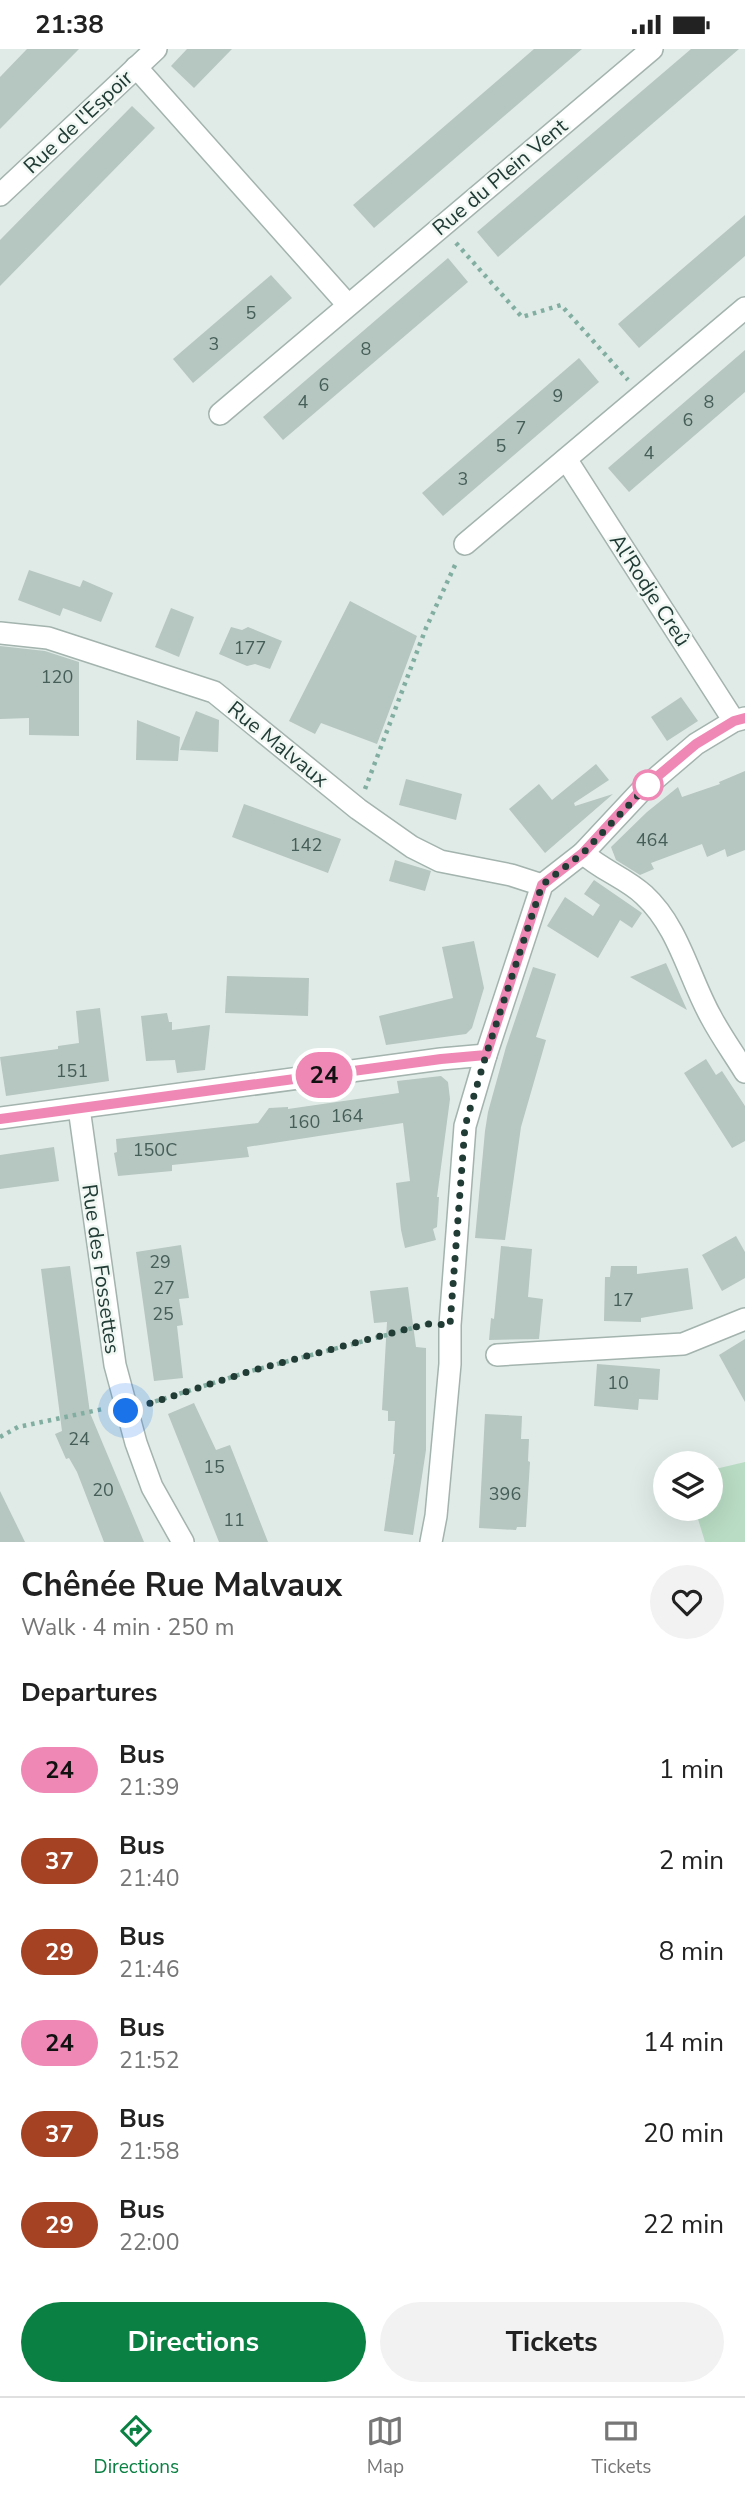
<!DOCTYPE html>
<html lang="en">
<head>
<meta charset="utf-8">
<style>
	body { margin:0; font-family:"Nunito Sans",sans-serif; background:#f2f2f2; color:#222; height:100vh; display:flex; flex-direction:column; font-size:26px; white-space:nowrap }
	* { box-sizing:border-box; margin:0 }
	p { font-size:23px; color:#767676 }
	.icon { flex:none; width:38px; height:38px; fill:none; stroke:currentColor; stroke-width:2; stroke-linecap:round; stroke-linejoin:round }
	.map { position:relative; height:1493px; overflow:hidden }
	.panel { display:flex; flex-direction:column; background:#fff; flex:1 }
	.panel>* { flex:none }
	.badge { padding:0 14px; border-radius:23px; font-size:24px; line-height:46px }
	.buttons { position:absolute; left:653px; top:1402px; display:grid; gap:14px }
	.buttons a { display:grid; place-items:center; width:70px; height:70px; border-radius:50%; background:#fff; box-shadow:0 7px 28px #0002; font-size:35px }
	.you { position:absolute; width:35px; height:35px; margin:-18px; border:5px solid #fff; border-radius:50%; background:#1a73e8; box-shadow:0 0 0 10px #1a73e833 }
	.map>.badge { position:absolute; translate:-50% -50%; box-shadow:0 0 0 4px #fff }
	h2 { padding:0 21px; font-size:26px; line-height:63px }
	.round { display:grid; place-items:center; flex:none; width:74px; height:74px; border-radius:37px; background:#f2f2f2 }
	.head { display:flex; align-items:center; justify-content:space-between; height:119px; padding:0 21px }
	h1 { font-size:33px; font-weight:700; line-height:52px }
	.primary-button { display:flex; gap:14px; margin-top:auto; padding:14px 21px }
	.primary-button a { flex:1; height:80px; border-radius:42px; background:#0b8043; color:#fff; font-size:28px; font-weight:700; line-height:80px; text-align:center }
	.primary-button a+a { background:#f2f2f2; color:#222 }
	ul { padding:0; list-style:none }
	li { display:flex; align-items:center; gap:21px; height:91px; padding:0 21px }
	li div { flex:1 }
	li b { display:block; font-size:26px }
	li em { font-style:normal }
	li .badge { min-width:77px; font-weight:700; text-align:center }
	.status { display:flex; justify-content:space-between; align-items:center; height:49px; padding:0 35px; background:#fff; direction:ltr }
	.status svg { height:19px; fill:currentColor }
	.dock { display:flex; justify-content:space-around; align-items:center; height:98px; border-top:2px solid #e0e0e0; background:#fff; font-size:19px; color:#767676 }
	.dock a { display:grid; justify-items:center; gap:4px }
	.dock .current { color:#0b8043 }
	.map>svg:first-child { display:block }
	.green { fill:#b9dcc4 }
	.building { fill:#b6c6c0 }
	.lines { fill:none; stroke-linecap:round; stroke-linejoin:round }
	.minor-casing { stroke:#a3b3ae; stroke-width:24 }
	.path { stroke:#81aea1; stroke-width:4.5; stroke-dasharray:3.5 5; stroke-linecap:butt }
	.minor { stroke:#fff; stroke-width:21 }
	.line-casing { stroke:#fff; stroke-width:16 }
	.line { stroke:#f088b6; stroke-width:10 }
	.walk { stroke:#213b35; stroke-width:7; stroke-dasharray:0 12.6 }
	.stop-dot { fill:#fff; stroke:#f088b6; stroke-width:3.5 }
	.labels { text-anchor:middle; stroke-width:5; stroke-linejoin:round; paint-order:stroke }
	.number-label { font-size:18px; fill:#465e58 }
	.street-label { font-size:21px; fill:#213b35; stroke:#f1f8f4 }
</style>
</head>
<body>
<div class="status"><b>21:38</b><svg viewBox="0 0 49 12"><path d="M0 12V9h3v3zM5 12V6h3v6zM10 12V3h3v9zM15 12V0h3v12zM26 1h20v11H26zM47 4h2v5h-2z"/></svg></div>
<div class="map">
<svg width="745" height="1493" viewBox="0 0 745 1493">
	<rect width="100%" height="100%" fill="#e0ebe7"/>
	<path class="green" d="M745,1413v80h-40l-10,-33h15l1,-39z"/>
	<g class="building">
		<path d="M27,0h52l-79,80v-52z"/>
		<path d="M187,0h45l-38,39 -23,-22z"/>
		<path d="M534,0h48l-208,179 -21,-23z"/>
		<path d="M691,0h48l-241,208 -21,-25z"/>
		<path d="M132,57l23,22 -155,158v-46z"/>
		<path d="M745,166v41l-106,92 -21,-24z"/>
		<path d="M448,209l20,24 -185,158 -20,-23z"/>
		<path d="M271,226l21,23 -99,85 -20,-24z"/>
		<path d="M745,301v42l-116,100 -21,-24z"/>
		<path d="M579,309l20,24 -156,134 -21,-23z"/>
		<path d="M29,521l51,17 3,-7 30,13 -12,29 -38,-14 -3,8 -42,-16z"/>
		<path d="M350,552l67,35 -40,108 -56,-21 -6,11 -26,-13z"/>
		<path d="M171,559l23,9 -15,40 -24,-10z"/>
		<path d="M231,578l11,3 6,-3 34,14 -12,28 -15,-5 -8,2 -28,-12z"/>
		<path d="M0,597l45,5 34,11v74l-50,-1v-17l-29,1z"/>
		<path d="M681,648l17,24 -31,20 -16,-24z"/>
		<path d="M196,662l23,9 -1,32 -38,-2z"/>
		<path d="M137,671l43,17 -2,24 -42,-1z"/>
		<path d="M596,715l13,16 -35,23 1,3 38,-12 -68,59 -36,-44 30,-25 13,16z"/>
		<path d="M745,722v79l-18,7 -2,-8 -18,8 -5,-13 -51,19 3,6 -14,6 -24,-15 -5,-13 36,-35 31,-25 4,10 38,-13 -1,-2z"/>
		<path d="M406,730l56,15 -6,26 -57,-15z"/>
		<path d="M244,755l97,35 -13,34 -96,-36z"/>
		<path d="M395,811l36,11 -6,20 -36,-10z"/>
		<path d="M594,831l48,33 -10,15 -12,-8 -22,38 -51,-32 18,-29 28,19 7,-11 -16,-11z"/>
		<path d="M474,892l10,47 -12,40 -6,6 -80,11 -7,-29 74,-18 -11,-51z"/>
		<path d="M666,914l21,47 -57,-33z"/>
		<path d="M533,918l23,7 -20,63 10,3 -25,87 -16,113 -30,-2 10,-107 3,-19 18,-65z"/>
		<path d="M227,927l82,2 -1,38 -83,-3z"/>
		<path d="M100,959l9,73 -103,15 -6,-39 58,-8v-3l21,-3 -3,-32z"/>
		<path d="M167,964l2,9h3v8l38,-5 -5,45 -28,3 -2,-13 -29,1 -5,-45z"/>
		<path d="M706,1010l10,16 6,-4 23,35v35l-13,7 -48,-75z"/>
		<path d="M441,1027l7,6 2,17 -13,98h2l-2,30 -4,2 3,11 -31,8 -4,-18 -5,-47 14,-2 -7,-58 -156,24 2,10 -77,8v6l-54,5 -4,-23 3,-1 -1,-13 142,-16 11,-15 19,-1v2l111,-16 -2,-12z"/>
		<path d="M54,1098l5,34 -59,8v-34z"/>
		<path d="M736,1187l9,16v26l-23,13 -20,-36z"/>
		<path d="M181,1196l8,53 -10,1 4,26 -6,1 6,52 -29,3 -18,-129z"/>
		<path d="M501,1197l31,3 -4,48 15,2 -4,40 -50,1 2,-22 3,1z"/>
		<path d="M70,1217l20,147 54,129h-40l-27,-70 -8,-14 -3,1 -11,-25 7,-3 -21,-162z"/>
		<path d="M611,1217h26v8l51,-6 5,41 -52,9v4l-37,-1 1,-44h5z"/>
		<path d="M408,1238l8,60 10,1v102l-13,85 -29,-4 11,-77h-2l2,-33h-7v-10l-6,-1 5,-88 -13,1 -4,-32z"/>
		<path d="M745,1290v63l-26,-47z"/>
		<path d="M597,1315l63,5 -2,31 -19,-1 -1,11 -44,-4z"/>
		<path d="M194,1354l22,47 14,-5 38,97h-49l-51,-128z"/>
		<path d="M485,1365l37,2 -1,23h8l-1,22 2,1 -4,65h-9l-1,3 -37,-2z"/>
		<path d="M0,1442l25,51h-25z"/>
	</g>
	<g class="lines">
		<defs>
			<g id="minor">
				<path d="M136,18l212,238"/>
				<path d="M0,146l156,-146"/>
				<path d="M220,365l432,-365"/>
				<path d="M566,410l168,262"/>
				<path d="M465,495l280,-236"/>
				<path d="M0,584l48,5 166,54 144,117 54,38 28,14 71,14 31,10"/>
				<path d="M583,804c18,17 43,25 61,42 35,32 45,83 67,122 10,19 23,37 34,55"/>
				<path d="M79,1059l36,257 21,78 16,44 31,55"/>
				<path d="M0,1069l441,-59 45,-4"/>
				<path d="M497,1306l186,-11 62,-25"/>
				<path d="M431,1493l5,-26 14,-152v-39l15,-199 21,-71 56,-170 41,-32 58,-62 55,-47 38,-23 11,-3"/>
			</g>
		</defs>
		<use href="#minor" class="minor-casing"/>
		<g class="path">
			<path d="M456,194l66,74 39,-12 67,75"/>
			<path d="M365,740l61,-161 30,-65"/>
			<path d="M147,1355l104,-33 177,-47"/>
			<path d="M0,1388l18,-10 85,-18"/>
		</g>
		<use href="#minor" class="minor"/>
	</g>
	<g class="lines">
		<defs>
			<path id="line" d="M0,1070l441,-60 45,-4 56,-170 41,-32 57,-62 56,-47 38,-23 11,-3"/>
		</defs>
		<use href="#line" class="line-casing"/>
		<use href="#line" class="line"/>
		<path class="walk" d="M126,1362l125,-40 152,-41 25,-6 22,1 15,-199 21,-71 56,-170 41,-32 65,-68"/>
	</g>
	<circle class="stop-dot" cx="648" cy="736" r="14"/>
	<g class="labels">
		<g class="number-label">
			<text x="251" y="270">5</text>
			<text x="214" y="301">3</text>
			<text x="366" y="306">8</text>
			<text x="324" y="342">6</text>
			<text x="558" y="353">9</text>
			<text x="303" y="359">4</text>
			<text x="709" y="359">8</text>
			<text x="688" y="377">6</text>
			<text x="521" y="385">7</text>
			<text x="501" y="403">5</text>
			<text x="649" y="410">4</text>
			<text x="463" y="436">3</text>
			<text x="250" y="605">177</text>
			<text x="57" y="634">120</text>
			<text x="652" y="797">464</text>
			<text x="306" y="802">142</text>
			<text x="72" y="1028">151</text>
			<text x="347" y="1073">164</text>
			<text x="304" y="1079">160</text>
			<text x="155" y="1107">150C</text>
			<text x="160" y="1219">29</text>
			<text x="164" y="1245">27</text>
			<text x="623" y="1257">17</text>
			<text x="163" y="1271">25</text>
			<text x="618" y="1340">10</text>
			<text x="79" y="1396">24</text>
			<text x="214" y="1424">15</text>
			<text x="103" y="1447">20</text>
			<text x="505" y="1451">396</text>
			<text x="234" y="1477">11</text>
		</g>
		<g class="street-label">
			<text transform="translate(78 73) rotate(-43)" y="7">Rue de l'Espoir</text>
			<text transform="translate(500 128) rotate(-40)" y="7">Rue du Plein Vent</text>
			<text transform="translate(650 541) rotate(57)" y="7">Al'Rodje Creû</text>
			<text transform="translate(278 695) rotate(39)" y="7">Rue Malvaux</text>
			<text transform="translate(101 1220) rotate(82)" y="7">Rue des Fossettes</text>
		</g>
	</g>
</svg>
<div class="buttons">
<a><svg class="icon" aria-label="layers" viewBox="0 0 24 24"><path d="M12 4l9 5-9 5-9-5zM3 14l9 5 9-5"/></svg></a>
</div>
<div class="you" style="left:126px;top:1362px"></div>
<b class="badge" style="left:324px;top:1026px;background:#f088b6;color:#111">24</b>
</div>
<section class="panel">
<div class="head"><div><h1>Chênée Rue Malvaux</h1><p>Walk · 4 min · 250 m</p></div><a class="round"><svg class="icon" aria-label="heart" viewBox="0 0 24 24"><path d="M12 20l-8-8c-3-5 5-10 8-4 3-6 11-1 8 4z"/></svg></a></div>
<h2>Departures</h2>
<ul>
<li><span class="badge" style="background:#f088b6;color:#111">24</span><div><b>Bus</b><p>21:39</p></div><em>1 min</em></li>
<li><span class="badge" style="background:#a64224;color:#fff">37</span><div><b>Bus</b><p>21:40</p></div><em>2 min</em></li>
<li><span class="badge" style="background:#a64224;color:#fff">29</span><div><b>Bus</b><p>21:46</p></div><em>8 min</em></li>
<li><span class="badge" style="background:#f088b6;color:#111">24</span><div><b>Bus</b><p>21:52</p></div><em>14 min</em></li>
<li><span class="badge" style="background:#a64224;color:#fff">37</span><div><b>Bus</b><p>21:58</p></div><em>20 min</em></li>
<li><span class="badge" style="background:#a64224;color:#fff">29</span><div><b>Bus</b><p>22:00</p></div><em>22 min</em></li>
</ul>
<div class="primary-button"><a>Directions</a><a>Tickets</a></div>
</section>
<nav class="dock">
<a class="current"><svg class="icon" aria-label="directions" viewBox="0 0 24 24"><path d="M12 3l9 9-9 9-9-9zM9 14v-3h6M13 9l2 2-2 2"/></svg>Directions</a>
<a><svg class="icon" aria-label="map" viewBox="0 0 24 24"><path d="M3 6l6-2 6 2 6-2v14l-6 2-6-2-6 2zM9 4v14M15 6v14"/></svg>Map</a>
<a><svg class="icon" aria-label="tickets" viewBox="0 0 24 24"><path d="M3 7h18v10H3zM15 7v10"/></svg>Tickets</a>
</nav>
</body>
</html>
